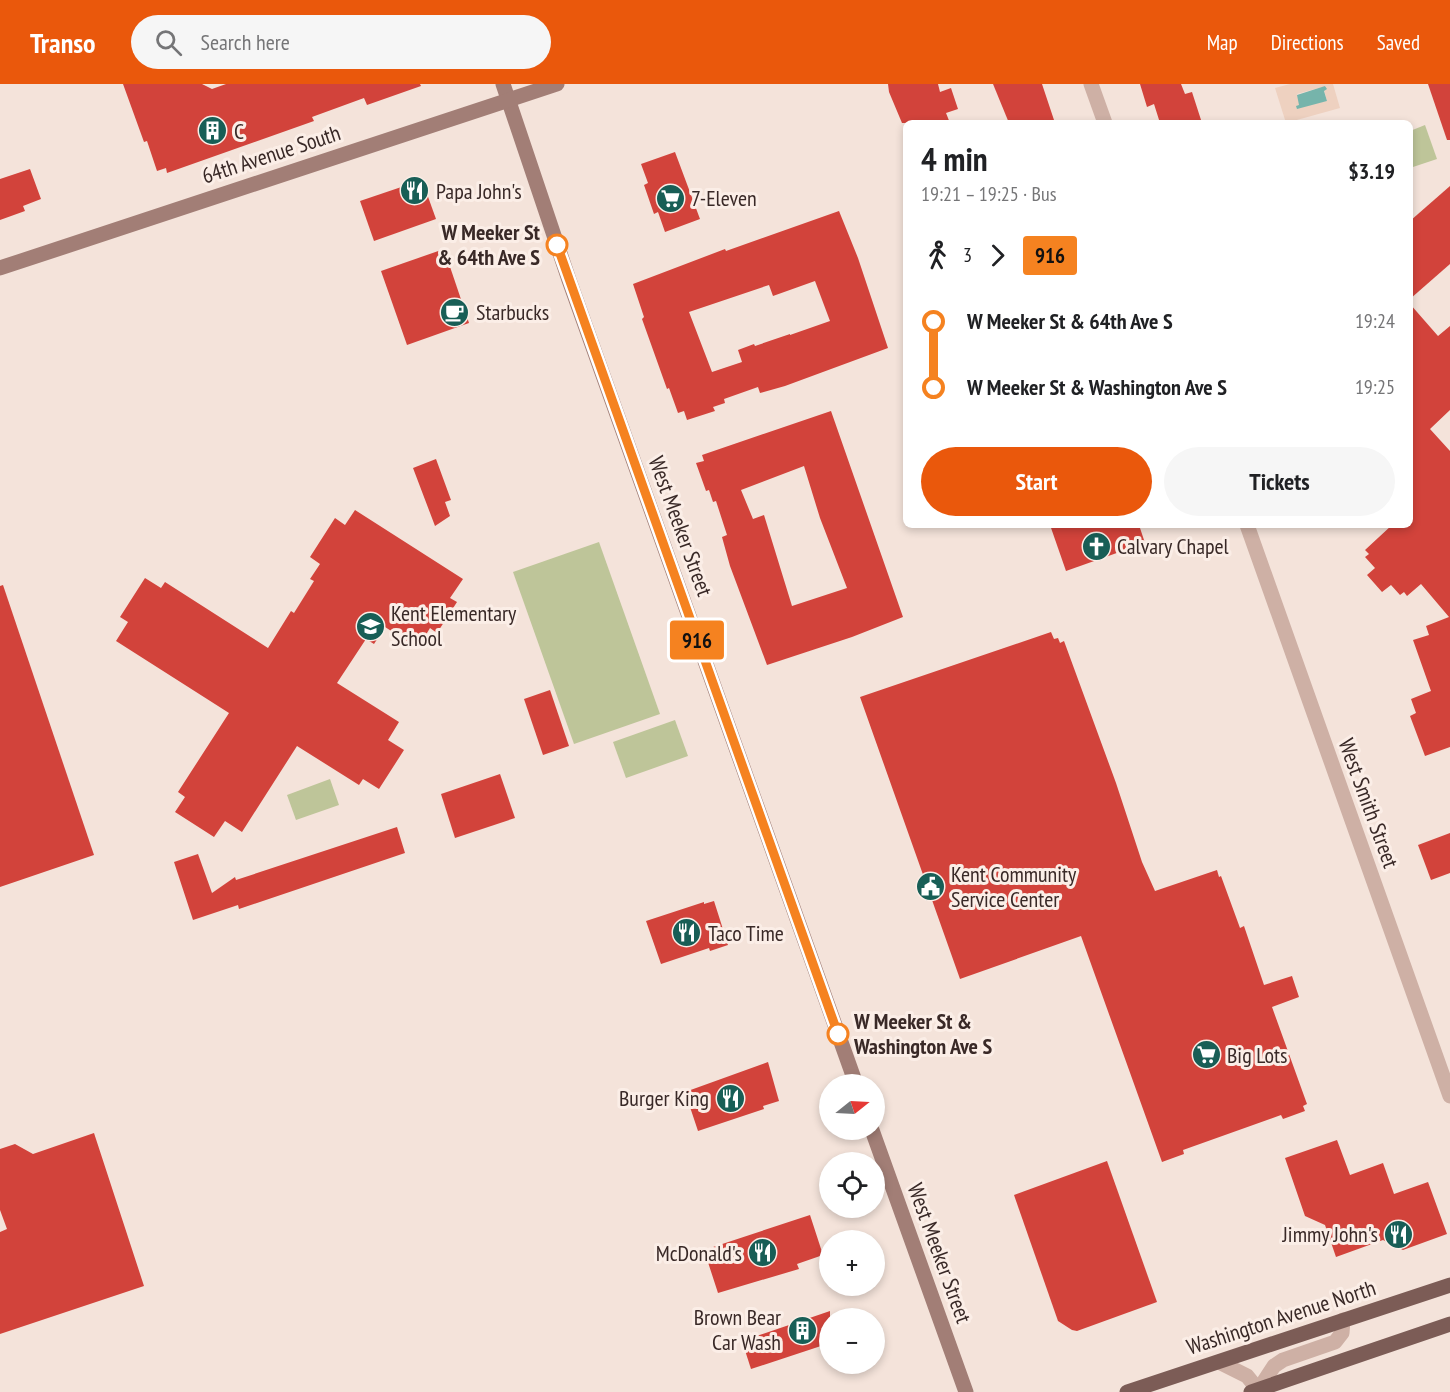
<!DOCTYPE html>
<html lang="en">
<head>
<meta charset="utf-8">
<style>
	body { margin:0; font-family:"PT Sans Narrow",sans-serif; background:#f6f6f6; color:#202124; height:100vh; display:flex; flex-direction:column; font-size:22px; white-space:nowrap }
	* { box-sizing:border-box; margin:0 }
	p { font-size:20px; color:#757577 }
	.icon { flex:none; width:33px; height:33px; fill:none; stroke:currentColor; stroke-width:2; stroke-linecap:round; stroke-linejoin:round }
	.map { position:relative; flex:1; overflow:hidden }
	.details { position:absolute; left:903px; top:36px; width:510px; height:408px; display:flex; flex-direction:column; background:#fff; border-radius:9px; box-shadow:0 3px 9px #0003 }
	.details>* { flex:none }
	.badge { padding:0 12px; border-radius:4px; font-size:21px; line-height:39px }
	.needle { width:39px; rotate:72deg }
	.buttons { position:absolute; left:819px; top:990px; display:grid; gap:12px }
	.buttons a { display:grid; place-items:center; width:66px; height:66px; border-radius:50%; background:#fff; box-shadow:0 3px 9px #0003; font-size:30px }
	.map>.badge { position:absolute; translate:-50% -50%; box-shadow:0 0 0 3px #fff }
	.legs { display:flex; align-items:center; gap:9px; height:66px; padding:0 18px; font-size:20px }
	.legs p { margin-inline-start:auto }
	.summary { display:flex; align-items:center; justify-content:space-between; height:102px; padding:0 18px }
	h1 { font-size:33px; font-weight:800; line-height:45px }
	.primary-button { display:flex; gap:12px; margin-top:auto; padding:12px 18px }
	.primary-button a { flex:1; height:69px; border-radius:36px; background:#ea580c; color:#fff; font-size:24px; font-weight:800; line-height:69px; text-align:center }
	.primary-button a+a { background:#f6f6f6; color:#202124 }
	ul { padding:0 18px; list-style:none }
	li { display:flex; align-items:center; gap:21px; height:66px; font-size:22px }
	li i { display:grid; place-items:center; width:9px; height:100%; margin:0 8px; background:currentColor }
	li i::after { content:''; width:15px; height:15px; margin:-8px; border:4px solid; border-radius:50%; background:#fff }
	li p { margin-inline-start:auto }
	li:first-child i { background:linear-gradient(#0000 50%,currentColor 0) }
	li:last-child i { background:linear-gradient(currentColor 50%,#0000 0) }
	header { display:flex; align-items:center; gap:36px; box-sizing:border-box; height:84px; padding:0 30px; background:#ea580c; color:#fff }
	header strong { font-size:28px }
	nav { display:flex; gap:33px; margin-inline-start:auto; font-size:21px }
	.search { width:420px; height:54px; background:#f6f6f6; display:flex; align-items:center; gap:15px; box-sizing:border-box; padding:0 21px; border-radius:33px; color:#757577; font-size:22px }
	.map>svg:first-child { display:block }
	.green { fill:#bec599 }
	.plaza { fill:#eed1c0; fill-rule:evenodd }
	.water { fill:#76b4ab }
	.building { fill:#d2433b; fill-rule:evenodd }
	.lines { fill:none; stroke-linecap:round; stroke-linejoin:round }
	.street { stroke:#ceb0a5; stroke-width:15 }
	.secondary { stroke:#a27e76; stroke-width:15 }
	.primary { stroke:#7c5c56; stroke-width:15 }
	.line-1-casing { stroke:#fff; stroke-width:14 }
	.line-1 { stroke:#f58220; stroke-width:9 }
	.stop-1-dot { fill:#fff; stroke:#f58220; stroke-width:3 }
	.labels { text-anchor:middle; stroke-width:6; stroke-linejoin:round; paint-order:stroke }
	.poi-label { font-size:22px; fill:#392927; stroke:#fbeee7; text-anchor:start }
	.street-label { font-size:22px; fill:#392927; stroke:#fbeee7 }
	.stop-label { font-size:22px; font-weight:bold; fill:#392927; stroke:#fbeee7; text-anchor:end }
</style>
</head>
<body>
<header>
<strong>Transo</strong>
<div class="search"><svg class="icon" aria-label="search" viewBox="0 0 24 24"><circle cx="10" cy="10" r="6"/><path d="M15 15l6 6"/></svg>Search here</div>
<nav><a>Map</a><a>Directions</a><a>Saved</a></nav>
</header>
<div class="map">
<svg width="1450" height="1308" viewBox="0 0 1450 1308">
	<rect width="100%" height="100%" fill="#f4e3da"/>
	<g class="green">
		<path d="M1425,41l12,34 -27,9v-37z"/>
		<path d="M599,458l61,172 -86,30 -61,-172z"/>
		<path d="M675,636l13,36 -62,22 -13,-36z"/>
		<path d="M330,695l9,26 -43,15 -9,-25z"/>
	</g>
	<path class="plaza" d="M1290,0h43l7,24 -54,15 -11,-35zM1326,2l-2,4 3,11 -27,4 -3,-11z"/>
	<path class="water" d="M1325,2l2,3 -3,2 3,10 -30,8 -1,-3 3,-1 -2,-10z"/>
	<g class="building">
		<path d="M123,0h79l10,5 14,-5h194l1,2 -54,19 -3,-7 -52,19 2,4 -147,52 -1,-5 -9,3 -10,-30 -3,1z"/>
		<path d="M888,0h50l2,8 11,-4 7,21 -12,4 4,10h-48l-13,-31z"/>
		<path d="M993,0h49l13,39h-46z"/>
		<path d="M1140,0h41l4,10 7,-2 10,31h-42l-6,-19 -7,3z"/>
		<path d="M1428,0h22v56h-3z"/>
		<path d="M675,68l25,67 -35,13 -7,-20 -4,2 -10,-29 4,-2 -7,-19z"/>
		<path d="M30,85l11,30 -18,7 2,5 -25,9v-41z"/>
		<path d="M422,96l14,39 -62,22 -14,-40z"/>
		<path d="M1450,102v78l-40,35v-78z"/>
		<path d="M839,127l19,47 30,90 -103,38 -25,7 -2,-6 -34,12 1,4 -12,4 2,4 -28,9 -3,-9 -6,2 -9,-25 -2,1 -25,-70 2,-2 -11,-33 92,-35 1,2zM815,197l15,40 -40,14v-1l-35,12 -1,-2 -16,6 4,12 -30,10 -23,-60 80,-27 4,11z"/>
		<path d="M444,165l25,74 -62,22 -26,-74z"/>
		<path d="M1410,220l28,32 12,-10v84l-20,19 20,22v296l-25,9 -15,-40 6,-3 -5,-14 20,-8 -18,-51 16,-5 -3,-9 23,-9 -28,-33 -14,12 -3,-4 -4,3 -9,-10 -9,7 -15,-17 8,-7 -10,-11 4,-3 -4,-4 27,-25h18z"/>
		<path d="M831,327l72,206 -51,20 -85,28 -37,-99 -8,-29 5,-2 -11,-34 -3,1 -4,-12 -3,1 -10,-28 8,-2 -2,-6zM804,382l16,52 27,70 -55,18 -28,-91 -11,4 -12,-29z"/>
		<path d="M436,375l15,41 -6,2 5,14 -15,10 -22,-58z"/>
		<path d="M355,426l108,69 -13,19 7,4 -20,31 -7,-5 -12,20 -33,-21 -11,17 -8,-5 -29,44 62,39 -11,18 16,10 -25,39 -16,-10 -4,6 -62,-39 -55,86 -17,-11 -11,16 -39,-25 10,-15 -7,-5 51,-79 -113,-72 12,-19 -8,-5 25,-39 16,10 4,-6 103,66 23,-37 3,2 20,-32 -4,-2 10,-15 -10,-7 25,-39 10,7z"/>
		<path d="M1050,441h89l6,18 -79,28z"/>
		<path d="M3,501l91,270 -94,32v-301z"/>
		<path d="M1051,548l3,7 4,-1 2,5 4,-2 52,142 26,79 13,29 62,-21 2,7 2,-1 19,52 4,-2 20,59 28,-9 7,21 -27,10 35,97 -4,2 2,5 -22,8 -2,-4 -98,35 1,4 -22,8 -81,-226 -121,43 -100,-282z"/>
		<path d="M550,606l19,56 -26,9 -19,-56z"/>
		<path d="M500,690l15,44 -60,20 -14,-44z"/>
		<path d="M397,743l8,26 -166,56 -1,-4 -45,15 -19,-58 24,-8 14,39 23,-16 1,3z"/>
		<path d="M1450,749v40l-19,7 -13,-35z"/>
		<path d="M714,817l14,44 -18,6 -1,-3 -48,16 -15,-43 58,-19v2z"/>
		<path d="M768,978l11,39 -16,5 1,3 -66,22 -13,-39z"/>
		<path d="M94,1049l50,153 -144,48v-102l7,-3 -7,-19v-61l15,-5 18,10z"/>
		<path d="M1337,1056l13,35 33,-12 11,31 34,-12 19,52 -44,16 -20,-10 -47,17 -11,-32 -20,-9 -20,-58z"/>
		<path d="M1107,1077l50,141 -80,29 -5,-1 -14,-9 -44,-126z"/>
		<path d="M810,1131l13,40 -26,9 2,5 -81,24 -14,-43z"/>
		<path d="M830,1227v32l-79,26 -9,-28z"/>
	</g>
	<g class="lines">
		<g class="street">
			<path d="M1091,0l14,39"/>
			<path d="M1247,441l203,571"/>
			<path d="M1219,1278l28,14 13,16"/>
			<path d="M1259,1305l15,-23 9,-6 52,-18 7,-9 1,-13"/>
		</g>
		<g class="secondary">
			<path d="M503,0l66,196 287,804"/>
			<path d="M0,184l557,-184"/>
			<path d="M872,1046l94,262"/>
		</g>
		<g class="primary">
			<path d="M1127,1308l323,-107"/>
			<path d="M1251,1308l199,-68"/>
		</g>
	</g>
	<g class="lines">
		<defs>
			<path id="line-1" d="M557,161l281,789"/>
		</defs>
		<use href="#line-1" class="line-1-casing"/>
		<use href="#line-1" class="line-1"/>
	</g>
	<defs>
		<symbol id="building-disc" viewBox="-11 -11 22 22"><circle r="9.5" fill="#185e56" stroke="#fbeee7"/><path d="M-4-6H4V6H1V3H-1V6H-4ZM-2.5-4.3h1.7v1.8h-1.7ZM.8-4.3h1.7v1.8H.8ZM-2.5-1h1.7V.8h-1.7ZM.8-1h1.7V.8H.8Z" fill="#fff"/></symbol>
		<symbol id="restaurant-disc" viewBox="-11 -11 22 22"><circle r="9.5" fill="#185e56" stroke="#fbeee7"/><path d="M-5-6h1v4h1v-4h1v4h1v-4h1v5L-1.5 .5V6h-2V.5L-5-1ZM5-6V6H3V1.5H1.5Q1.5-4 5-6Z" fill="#fff"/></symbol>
		<symbol id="supermarket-disc" viewBox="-11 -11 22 22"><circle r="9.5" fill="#185e56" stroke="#fbeee7"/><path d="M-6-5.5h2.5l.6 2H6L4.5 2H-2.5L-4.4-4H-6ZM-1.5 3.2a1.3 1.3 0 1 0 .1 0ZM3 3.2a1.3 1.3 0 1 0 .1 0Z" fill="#fff"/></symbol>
		<symbol id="cafe-disc" viewBox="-11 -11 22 22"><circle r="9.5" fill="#185e56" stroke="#fbeee7"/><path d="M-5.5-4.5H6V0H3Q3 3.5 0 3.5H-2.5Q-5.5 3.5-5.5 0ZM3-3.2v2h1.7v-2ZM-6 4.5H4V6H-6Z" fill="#fff"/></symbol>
		<symbol id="church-disc" viewBox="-11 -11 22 22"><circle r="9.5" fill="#185e56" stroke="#fbeee7"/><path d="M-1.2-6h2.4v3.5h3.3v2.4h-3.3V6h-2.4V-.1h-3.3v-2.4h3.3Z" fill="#fff"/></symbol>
		<symbol id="school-disc" viewBox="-11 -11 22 22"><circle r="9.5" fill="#185e56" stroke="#fbeee7"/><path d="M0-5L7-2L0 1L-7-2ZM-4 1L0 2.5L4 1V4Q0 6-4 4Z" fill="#fff"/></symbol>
		<symbol id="civic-disc" viewBox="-11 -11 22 22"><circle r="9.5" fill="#185e56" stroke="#fbeee7"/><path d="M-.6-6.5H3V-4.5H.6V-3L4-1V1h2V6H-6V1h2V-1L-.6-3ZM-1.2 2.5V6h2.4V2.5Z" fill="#fff"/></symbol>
	</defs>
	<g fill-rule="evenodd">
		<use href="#building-disc" x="196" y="30" width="33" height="33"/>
		<use href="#restaurant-disc" x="398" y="90" width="33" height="33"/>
		<use href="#supermarket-disc" x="654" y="98" width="33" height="33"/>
		<use href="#cafe-disc" x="438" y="212" width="33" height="33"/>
		<use href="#church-disc" x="1080" y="446" width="33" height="33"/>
		<use href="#school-disc" x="354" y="526" width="33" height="33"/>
		<use href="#civic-disc" x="914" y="786" width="33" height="33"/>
		<use href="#restaurant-disc" x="670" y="832" width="33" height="33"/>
		<use href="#supermarket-disc" x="1190" y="954" width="33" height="33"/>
		<use href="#restaurant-disc" x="714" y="998" width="33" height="33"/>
		<use href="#restaurant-disc" x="1382" y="1134" width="33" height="33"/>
		<use href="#restaurant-disc" x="746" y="1152" width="33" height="33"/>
		<use href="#building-disc" x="786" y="1230" width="33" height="33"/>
	</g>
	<g class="stop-1-dot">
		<circle cx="557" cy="161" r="10"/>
		<circle cx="838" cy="950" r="10"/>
	</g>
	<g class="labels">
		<g class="poi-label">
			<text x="234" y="55">C</text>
			<text x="436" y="115">Papa John's</text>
			<text x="691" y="122">7-Eleven</text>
			<text x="476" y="236">Starbucks</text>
			<text x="1117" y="470">Calvary Chapel</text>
			<text x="391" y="537">Kent Elementary<tspan x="391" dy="25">School</tspan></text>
			<text x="951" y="798">Kent Community<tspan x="951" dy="25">Service Center</tspan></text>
			<text x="708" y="857">Taco Time</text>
			<text x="1227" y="979">Big Lots</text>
			<text x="709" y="1022" text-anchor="end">Burger King</text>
			<text x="1378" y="1158" text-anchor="end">Jimmy John's</text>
			<text x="742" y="1177" text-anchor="end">McDonald's</text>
			<text x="781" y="1241" text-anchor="end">Brown Bear<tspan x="781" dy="25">Car Wash</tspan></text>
		</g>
		<g class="street-label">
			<text transform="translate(271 70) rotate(-18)" y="8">64th Avenue South</text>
			<text transform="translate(681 442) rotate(70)" y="8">West Meeker Street</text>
			<text transform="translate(1369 719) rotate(70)" y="8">West Smith Street</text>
			<text transform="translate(940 1169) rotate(70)" y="8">West Meeker Street</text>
			<text transform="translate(1281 1233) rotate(-18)" y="8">Washington Avenue North</text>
		</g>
		<g class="stop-label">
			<text x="540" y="156">W Meeker St<tspan x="540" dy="25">&amp; 64th Ave S</tspan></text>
			<text x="854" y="945" text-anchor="start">W Meeker St &amp;<tspan x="854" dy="25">Washington Ave S</tspan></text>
		</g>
	</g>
</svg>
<div class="buttons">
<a><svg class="needle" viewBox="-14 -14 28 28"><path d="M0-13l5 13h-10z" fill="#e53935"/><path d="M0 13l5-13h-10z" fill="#757577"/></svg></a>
<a><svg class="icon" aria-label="locate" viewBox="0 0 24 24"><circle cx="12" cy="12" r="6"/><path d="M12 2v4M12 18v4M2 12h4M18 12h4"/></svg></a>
<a>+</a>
<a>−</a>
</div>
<b class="badge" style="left:697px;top:556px;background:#f58220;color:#111">916</b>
<section class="details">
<div class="summary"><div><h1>4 min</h1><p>19:21 – 19:25 · Bus</p></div><b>$3.19</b></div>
<div class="legs"><svg class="icon" aria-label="walk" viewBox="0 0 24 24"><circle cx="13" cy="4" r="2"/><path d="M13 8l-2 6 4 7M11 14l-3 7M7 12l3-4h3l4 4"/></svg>3<svg class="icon" aria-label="forward" viewBox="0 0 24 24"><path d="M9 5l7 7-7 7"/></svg><b class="badge" style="background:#f58220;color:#111">916</b></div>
<ul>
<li><i style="color:#f58220"></i><b>W Meeker St &amp; 64th Ave S</b><p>19:24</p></li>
<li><i style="color:#f58220"></i><b>W Meeker St &amp; Washington Ave S</b><p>19:25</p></li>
</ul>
<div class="primary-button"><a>Start</a><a>Tickets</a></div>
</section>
</div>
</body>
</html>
